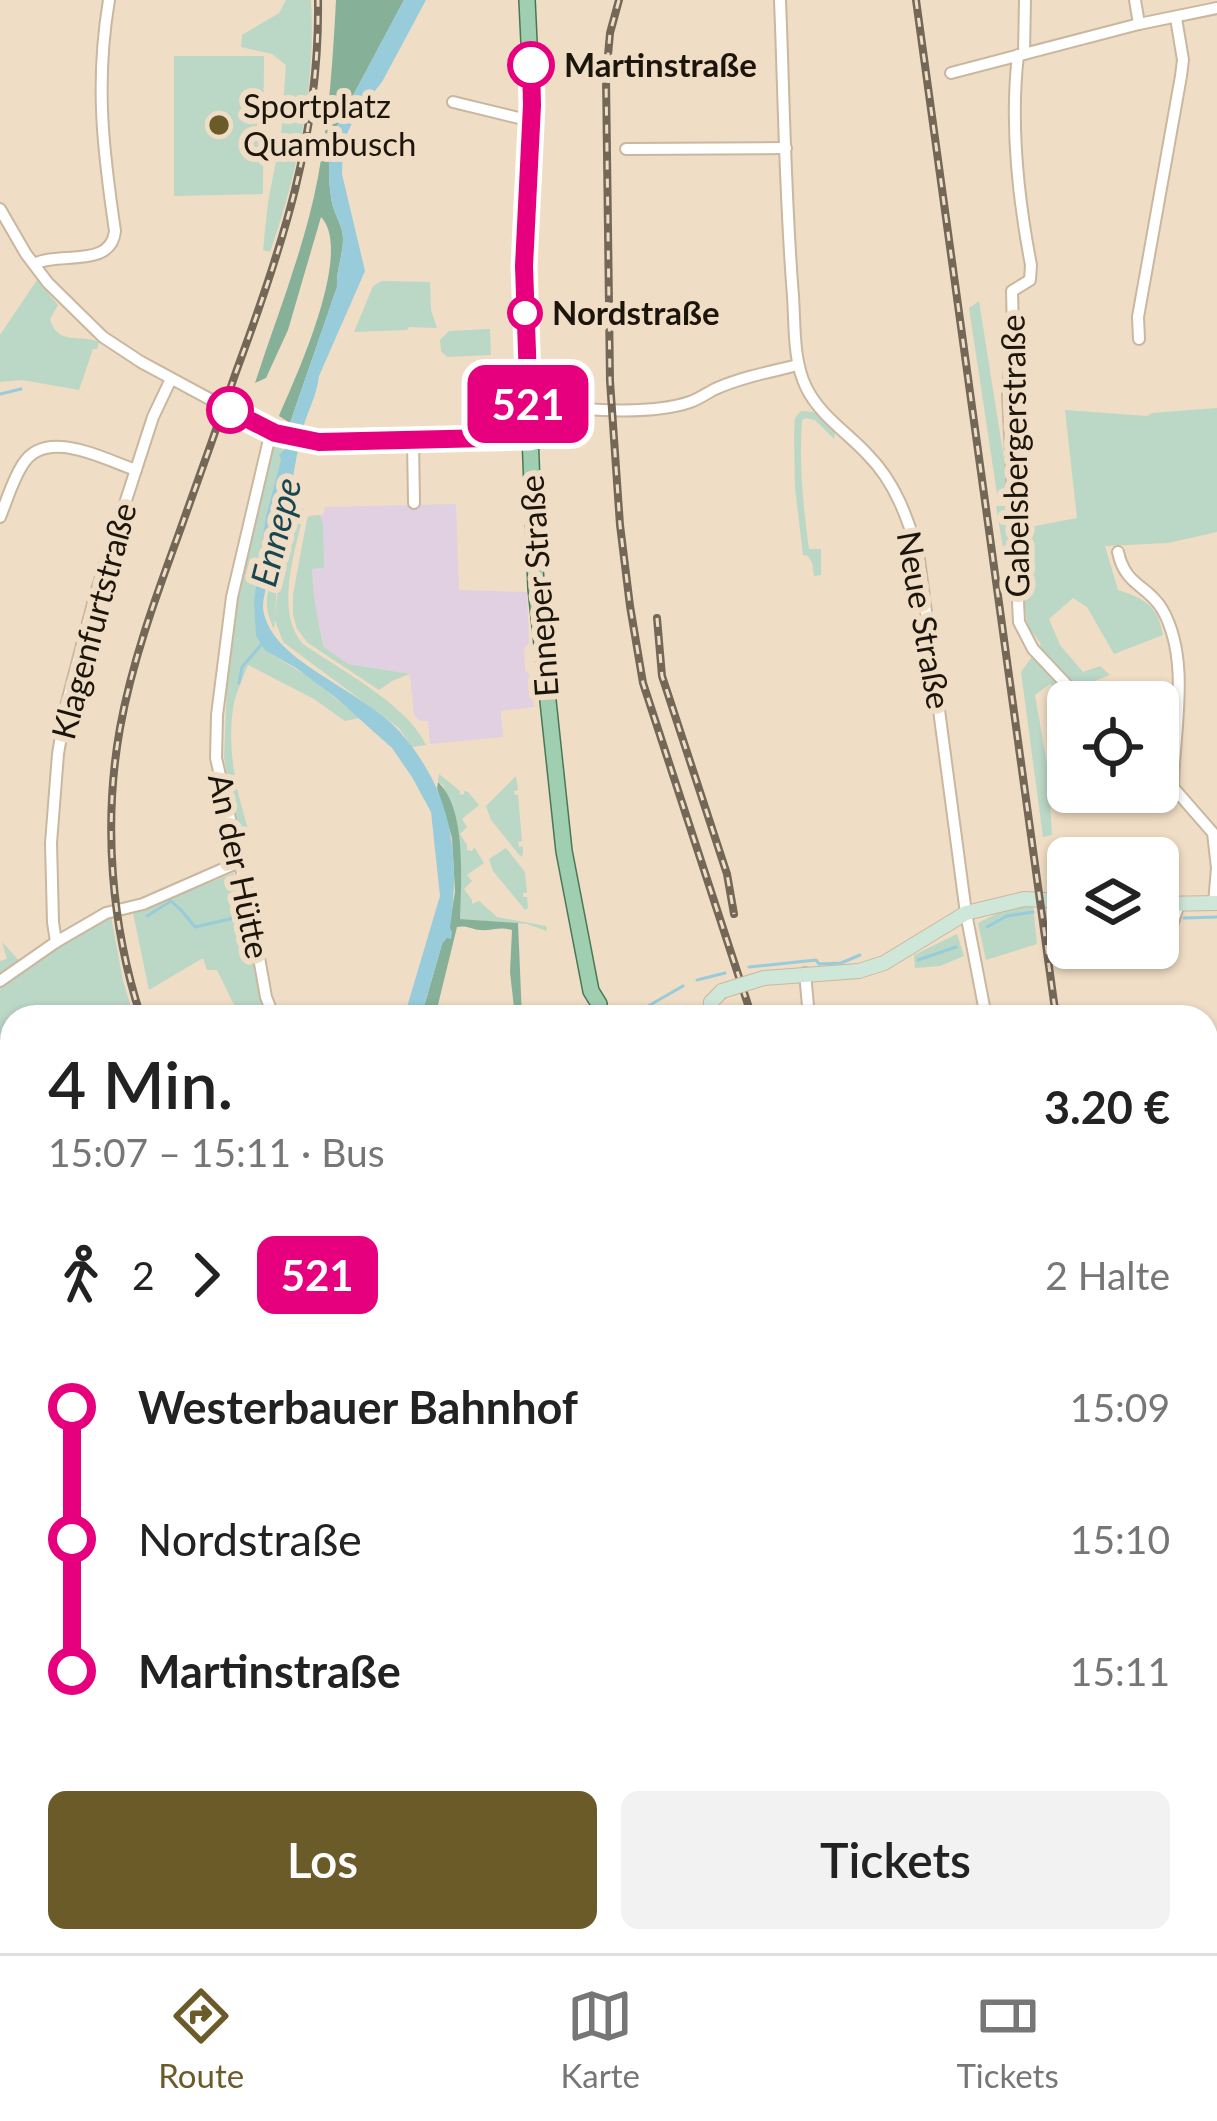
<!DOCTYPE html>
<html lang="de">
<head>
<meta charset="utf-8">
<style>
	body { margin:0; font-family:Lato,sans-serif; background:#f2f2f2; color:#222; height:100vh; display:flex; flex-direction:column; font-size:45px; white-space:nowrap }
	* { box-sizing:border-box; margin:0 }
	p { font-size:39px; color:#767676 }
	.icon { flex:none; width:66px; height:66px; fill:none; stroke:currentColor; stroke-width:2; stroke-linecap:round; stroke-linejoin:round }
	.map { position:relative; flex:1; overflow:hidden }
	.panel { position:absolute; left:0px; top:1005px; width:1218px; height:948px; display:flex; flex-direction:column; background:#fff; border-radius:36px 36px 0 0; box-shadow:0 3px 9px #0004 }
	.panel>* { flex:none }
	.badge { padding:0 24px; border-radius:18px; font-size:42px; line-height:78px }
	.fabs { position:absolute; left:1047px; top:681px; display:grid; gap:24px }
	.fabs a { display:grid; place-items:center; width:132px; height:132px; border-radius:18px; background:#fff; box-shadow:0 3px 9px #0004; font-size:60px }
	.map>.badge { position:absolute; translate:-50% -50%; box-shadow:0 0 0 6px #fff }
	.legs { display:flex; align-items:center; gap:18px; height:132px; padding:0 48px; font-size:39px }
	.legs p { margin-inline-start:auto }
	.summary { display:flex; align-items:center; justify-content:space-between; height:204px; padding:0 48px }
	h1 { font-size:66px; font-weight:600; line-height:90px }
	.primary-button { display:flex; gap:24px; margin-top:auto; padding:24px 48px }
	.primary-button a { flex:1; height:138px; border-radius:18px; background:#6a5b29; color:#fff; font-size:48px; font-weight:600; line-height:138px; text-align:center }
	.primary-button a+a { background:#f2f2f2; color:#222 }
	ul { padding:0 48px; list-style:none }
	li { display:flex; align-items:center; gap:42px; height:132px; font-size:45px }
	li i { display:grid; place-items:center; width:18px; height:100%; margin:0 15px; background:currentColor }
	li i::after { content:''; width:30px; height:30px; margin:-15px; border:9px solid; border-radius:50%; background:#fff }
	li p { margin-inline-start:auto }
	li:first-child i { background:linear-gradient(#0000 50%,currentColor 0) }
	li:last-child i { background:linear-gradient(currentColor 50%,#0000 0) }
	.tab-bar { display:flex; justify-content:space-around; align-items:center; height:168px; border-top:3px solid #e0e0e0; background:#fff; font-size:33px; color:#767676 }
	.tab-bar a { display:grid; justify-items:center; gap:6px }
	.tab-bar .active { color:#6a5b29 }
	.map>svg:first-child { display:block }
	.commercial { fill:#e1d0e2 }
	.green { fill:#bbd7c6 }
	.forest { fill:#86b198 }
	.water { fill:#98ccdb }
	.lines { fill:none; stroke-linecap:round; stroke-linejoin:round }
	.stream { stroke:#98ccdb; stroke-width:3 }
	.street-casing { stroke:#c9b79f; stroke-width:14 }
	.secondary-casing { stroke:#c9b79f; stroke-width:16 }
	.primary-casing { stroke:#487855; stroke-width:18 }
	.street { stroke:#fff; stroke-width:10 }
	.secondary { stroke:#cfe7d8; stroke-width:14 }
	.primary { stroke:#a0ceb0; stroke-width:15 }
	.rail-casing { stroke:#736758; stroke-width:8 }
	.rail { stroke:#f0ddc5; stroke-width:3; stroke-dasharray:9; stroke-linecap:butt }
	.secondary-bridge-casing { stroke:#c9b79f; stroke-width:16; stroke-linecap:butt }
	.secondary-bridge { stroke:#cfe7d8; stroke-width:14 }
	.line-1-casing { stroke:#fff; stroke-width:27 }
	.line-1 { stroke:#e6007e; stroke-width:18 }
	.stop-1-dot { fill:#fff; stroke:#e6007e; stroke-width:6 }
	.poi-dot { fill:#6a5b29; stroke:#f0ddc5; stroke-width:4.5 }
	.labels { text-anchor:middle; stroke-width:12; stroke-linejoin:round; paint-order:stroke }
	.stop-label { font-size:33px; font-weight:bold; fill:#1c150c; stroke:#f0ddc5; text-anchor:start }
	.poi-label { font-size:33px; fill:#1c150c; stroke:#f0ddc5; text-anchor:start }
	.street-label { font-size:33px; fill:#1c150c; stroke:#f0ddc5 }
	.water-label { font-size:36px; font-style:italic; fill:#184752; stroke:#f0ddc5 }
</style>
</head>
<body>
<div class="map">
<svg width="1217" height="1953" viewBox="0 0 1217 1953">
	<rect width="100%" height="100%" fill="#f0ddc5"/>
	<path class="commercial" d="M456,504l3,86 68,2 2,51 -5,6 1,21 6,6 3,31 -33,4 2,26 -73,7 -2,-23h-8l-6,-6 -4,-41 -62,-10 -23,-16 -12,-46 -1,-33 11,-1 -3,-53 4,-1 1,-7z"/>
	<g class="green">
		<path d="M286,0h25c5,86 -13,172 -41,252l-7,-2 5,-48 13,-66 5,-71 -14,-11 -31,-7 1,-12 37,-22z"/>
		<path d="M174,56h90l-1,138 -89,2z"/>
		<path d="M37,280l21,25 -8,14c7,27 31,15 49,23l-2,7h-4l-14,41 -57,-10 -22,2v-47z"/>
		<path d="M382,281l48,1 1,28 6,18 -28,-1 -2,3 -53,2 19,-46z"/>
		<path d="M979,301l30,190 -12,3 -28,-186z"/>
		<path d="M490,329l1,26 -44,2 -6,-6 -1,-11 9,-9z"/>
		<path d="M1217,408v124l-49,11 -63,3 13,44c29,10 39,15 45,45l-49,19 -27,-47 -14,-9 -24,21 11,26 23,27 17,-6 10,9 -46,18 -14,-9 -15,11 13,75 4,65 -9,2 -22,-165 20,-28 -14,-19 -6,-56 -16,-9 -9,-54h15l4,24 62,-12 -12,-108 82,6 5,-3z"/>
		<path d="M801,411l13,1 21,21 -1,6 -19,-19 -9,-2 -4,2c-3,42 1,87 7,129h12v26l-7,1 -2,-13 -4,-7 -5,-1 -8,-67 -1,-54 1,-16z"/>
		<path d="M274,445l10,5 -18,66 -12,85 12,50 46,28 47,39 -14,3 -31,-22 -66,-34c-5,13 -11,25 -14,38 -8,42 2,89 15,128l-11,3 -14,-76 3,-73 14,-107z"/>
		<path d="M291,507l13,2c-7,40 -31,101 -1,135 36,25 105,61 123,101l-14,2 -13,-19 -116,-86 -8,-22 -1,9c-14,-31 -5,-36 4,-66l-3,54 6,-58z"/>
		<path d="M320,515l3,10 1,43 -12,1c1,29 5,49 12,78l24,17 62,10 -18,7 -13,9 -71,-47 -11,-14 -4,-14v-20l14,-76 2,-3z"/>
		<path d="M439,774l21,17v4l4,-1v-3l4,1 11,13 -17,14 5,8 -7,7 7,11v5l5,1 2,-4 10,16 -17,12 5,6 -8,8 8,11v4l7,-3 18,16 49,9 1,5 -20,-7 -67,-5 -2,-93 -15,-41 -5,-3z"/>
		<path d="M516,776l2,14 -4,1 1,4h3l4,46 -4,1 1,5 4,-1v8l-2,3 -30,-37 -5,-14z"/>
		<path d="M506,848l19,24 2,21h-4v4h4l1,11 -3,2 -32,-39 -4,-12z"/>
		<path d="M234,873l28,133 5,11h-36l4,-10 -18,-37h-10l-4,-12 -54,32 -16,-77z"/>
		<path d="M1033,905l4,39 -51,16 -8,-37 34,-17z"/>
		<path d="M111,916l12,65 11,36h-122v266l-12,17v-339l7,-2 -5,-17 25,27 32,-24z"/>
		<path d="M957,934l7,22 -24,10 -25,2 -1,-13z"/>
		<path d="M12,1679v100l-12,-40v-58z"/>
		<path d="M147,1941h106l1,3 -28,9h-82z"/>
	</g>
	<g class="forest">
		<path d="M336,0h68l-72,135c-4,22 -4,46 0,68 3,13 11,23 11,36 0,17 -7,31 -6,48l-47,136 -11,-7c17,-39 75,-165 42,-199l-33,113 -22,48 -11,5c22,-68 50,-136 63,-206 11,-57 15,-119 18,-177z"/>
		<path d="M438,782c29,27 23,99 22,137l58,4 4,94h-7l-5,-45 2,-42c-12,-4 -20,1 -32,0 -9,-1 -13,-5 -23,-3l-22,90h-14l21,-73 7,-16 6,-36 -3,-54 -15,-50z"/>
	</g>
	<path class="water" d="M404,0h22l-44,82 -25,31 -14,29 -1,32 23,97 -46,105c-2,21 -14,39 -18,60 -9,39 -13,78 -22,117 -4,20 -20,40 -15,61 8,30 38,48 62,64 24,16 54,32 74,54 51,58 61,121 50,196l2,4 -1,7 -4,-1 -5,6 -21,73h-17l36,-121 -9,-84 -19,-35 -20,-29 -56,-50 -40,-30 -30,-17 -10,-15 -2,-35 5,-41 7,-44 15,-56 -2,-5 5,-5 6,-27 47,-136c-1,-17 6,-31 6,-48 0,-13 -8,-23 -11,-36 -4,-22 -4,-46 0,-68z"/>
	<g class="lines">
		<g class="stream">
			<path d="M0,394l21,-5"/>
			<path d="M239,683l3,-16 20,-23"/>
			<path d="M1054,910h14"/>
			<path d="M1158,915l5,1"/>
			<path d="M147,916l24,-15 10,9 14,17 48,-11"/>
			<path d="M1184,918l33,-1"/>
			<path d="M987,927l20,-11 26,-4"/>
			<path d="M918,960l38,-13"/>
			<path d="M749,967l67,-7 3,4 22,-1 19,-8"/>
			<path d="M697,980l28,-7"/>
			<path d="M629,1017l54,-31"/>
		</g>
		<defs>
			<g id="street">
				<path d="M780,0c4,99 5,198 13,296 2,30 0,64 13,91 14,29 41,45 62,68 27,27 39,62 50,97l48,361 20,104"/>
				<path d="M1135,0l4,24"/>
				<path d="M1024,54l1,-54"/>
				<path d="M1018,55c-8,69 0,143 13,210l-1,15 -18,11 1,42 -5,61 11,228 14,27 50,53"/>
				<path d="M951,73l188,-49 78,-16"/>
				<path d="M453,102l78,19"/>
				<path d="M626,149l160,-1"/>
				<path d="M0,209l26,45 22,29 55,54 38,25 126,68 58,12 205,-5"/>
				<path d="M34,264c25,-13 77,5 81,-33 -12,-81 -20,-148 -6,-231"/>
				<path d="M1139,339l-1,-22 43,-241 2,-16 -7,-42"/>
				<path d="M528,405c47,3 118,12 162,-3 9,-3 17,-9 25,-13 27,-12 55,-17 83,-24"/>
				<path d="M271,431l-39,166 -15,118 -1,43 34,149 16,90 8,20"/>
				<path d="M413,440l1,63"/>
				<path d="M0,517c7,-17 13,-38 23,-53 23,-37 80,-5 113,6"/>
				<path d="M1118,552c7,34 30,33 44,57 29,50 12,121 11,176"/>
				<path d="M1158,770l55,63 4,35 -3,35"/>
				<path d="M1158,933l12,-2 9,-27"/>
				<path d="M56,942l-3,-20 -2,-79 7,-89 8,-48 29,-110 58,-179 18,-38"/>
				<path d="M1065,943h3"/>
				<path d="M805,973l4,44"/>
				<path d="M0,981l56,-39 50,-29 37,-9 96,-42"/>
				<path d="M1217,1688v10"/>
				<path d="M12,1774l-4,20 4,12"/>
				<path d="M0,1874l12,-5"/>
				<path d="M1206,1894l3,-16 8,-5"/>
				<path d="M1206,1919l3,34"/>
				<path d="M0,1937l12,-8"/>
				<path d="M70,1941l3,12"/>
				<path d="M902,1941l1,12"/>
				<path d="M1128,1941l1,12"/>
				<path d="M371,1953l1,-12"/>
				<path d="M1047,1953l57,-12"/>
			</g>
			<g id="secondary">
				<path d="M1158,904l59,-1"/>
				<path d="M764,978l95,-7 25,-8 82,-50 58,-14 44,2"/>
				<path d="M710,1017l1,-15 11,-11"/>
				<path d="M0,1525l12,-3"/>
			</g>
			<g id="primary">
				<path d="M527,0l5,105 -8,175 12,308 28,263 27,140 8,13 1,13"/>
				<path d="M697,1941l1,12"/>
			</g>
		</defs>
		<use href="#street" class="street-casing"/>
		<use href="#secondary" class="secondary-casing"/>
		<use href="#primary" class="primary-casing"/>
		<use href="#street" class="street"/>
		<use href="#secondary" class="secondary"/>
		<use href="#primary" class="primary"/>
		<defs>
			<g id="rail">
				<path d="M619,0l-9,33 -4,45 4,303 10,144 10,81 13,77 109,334"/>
				<path d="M916,0l140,1017"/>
				<path d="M657,618l5,58 65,198 7,40"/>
				<path d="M141,1017c-30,-92 -38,-194 -21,-289 12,-66 35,-129 58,-192 20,-55 39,-109 58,-164 46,-124 84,-238 82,-372"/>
				<path d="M826,1941l1,12"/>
				<path d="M1188,1941l2,12"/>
				<path d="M442,1953v-12"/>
			</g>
		</defs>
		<use href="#rail" class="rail-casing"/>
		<use href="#rail" class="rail"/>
		<defs>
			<path id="secondary-bridge" d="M722,991l42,-13"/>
		</defs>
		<use href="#secondary-bridge" class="secondary-bridge-casing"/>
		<use href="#secondary-bridge" class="secondary-bridge"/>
	</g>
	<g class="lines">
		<defs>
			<path id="line-1" d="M230,410l45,23 44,9 211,-5 -6,-171 8,-161 -1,-40"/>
		</defs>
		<use href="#line-1" class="line-1-casing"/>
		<use href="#line-1" class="line-1"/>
	</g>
	<g class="stop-1-dot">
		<circle cx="531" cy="65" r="21"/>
		<circle cx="525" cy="313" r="15"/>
		<circle cx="230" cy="410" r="21"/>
	</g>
	<circle class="poi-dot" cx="219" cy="125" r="12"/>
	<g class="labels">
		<g class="stop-label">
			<text x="564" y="77">Martinstraße</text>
			<text x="552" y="325">Nordstraße</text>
		</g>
		<g class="poi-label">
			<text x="243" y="118">Sportplatz<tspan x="243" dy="38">Quambusch</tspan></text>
		</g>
		<g class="street-label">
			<text transform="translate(1015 456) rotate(-91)" y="12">Gabelsbergerstraße</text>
			<text transform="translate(539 586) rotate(-94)" y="12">Enneper Straße</text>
			<text transform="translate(924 620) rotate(80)" y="12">Neue Straße</text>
			<text transform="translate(94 621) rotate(-75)" y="12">Klagenfurtstraße</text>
			<text transform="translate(239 866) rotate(78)" y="12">An der Hütte</text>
		</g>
		<g class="water-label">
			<text transform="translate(276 532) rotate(-76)" y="13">Ennepe</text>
		</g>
	</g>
</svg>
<div class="fabs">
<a><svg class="icon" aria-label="locate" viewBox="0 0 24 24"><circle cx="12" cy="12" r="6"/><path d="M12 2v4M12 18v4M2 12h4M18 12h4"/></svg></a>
<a><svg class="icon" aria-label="layers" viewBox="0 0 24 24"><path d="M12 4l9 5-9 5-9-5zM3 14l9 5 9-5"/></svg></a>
</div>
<b class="badge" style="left:528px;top:404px;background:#e6007e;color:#fff">521</b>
<section class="panel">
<div class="summary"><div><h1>4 Min.</h1><p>15:07 – 15:11 · Bus</p></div><b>3.20 €</b></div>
<div class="legs"><svg class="icon" aria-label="walk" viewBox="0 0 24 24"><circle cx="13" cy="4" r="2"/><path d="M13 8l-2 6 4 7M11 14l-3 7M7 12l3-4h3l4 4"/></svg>2<svg class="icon" aria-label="forward" viewBox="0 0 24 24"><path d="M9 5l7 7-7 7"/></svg><b class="badge" style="background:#e6007e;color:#fff">521</b><p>2 Halte</p></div>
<ul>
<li><i style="color:#e6007e"></i><b>Westerbauer Bahnhof</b><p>15:09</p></li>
<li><i style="color:#e6007e"></i><span>Nordstraße</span><p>15:10</p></li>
<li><i style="color:#e6007e"></i><b>Martinstraße</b><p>15:11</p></li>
</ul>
<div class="primary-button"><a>Los</a><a>Tickets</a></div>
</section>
</div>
<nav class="tab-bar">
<a class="active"><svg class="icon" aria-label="directions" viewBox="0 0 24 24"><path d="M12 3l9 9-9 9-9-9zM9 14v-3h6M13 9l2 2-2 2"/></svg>Route</a>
<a><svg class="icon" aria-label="map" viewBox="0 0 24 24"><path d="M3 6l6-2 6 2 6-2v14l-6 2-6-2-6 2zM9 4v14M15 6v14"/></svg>Karte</a>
<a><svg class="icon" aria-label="tickets" viewBox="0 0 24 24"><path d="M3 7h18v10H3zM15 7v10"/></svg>Tickets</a>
</nav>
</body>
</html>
